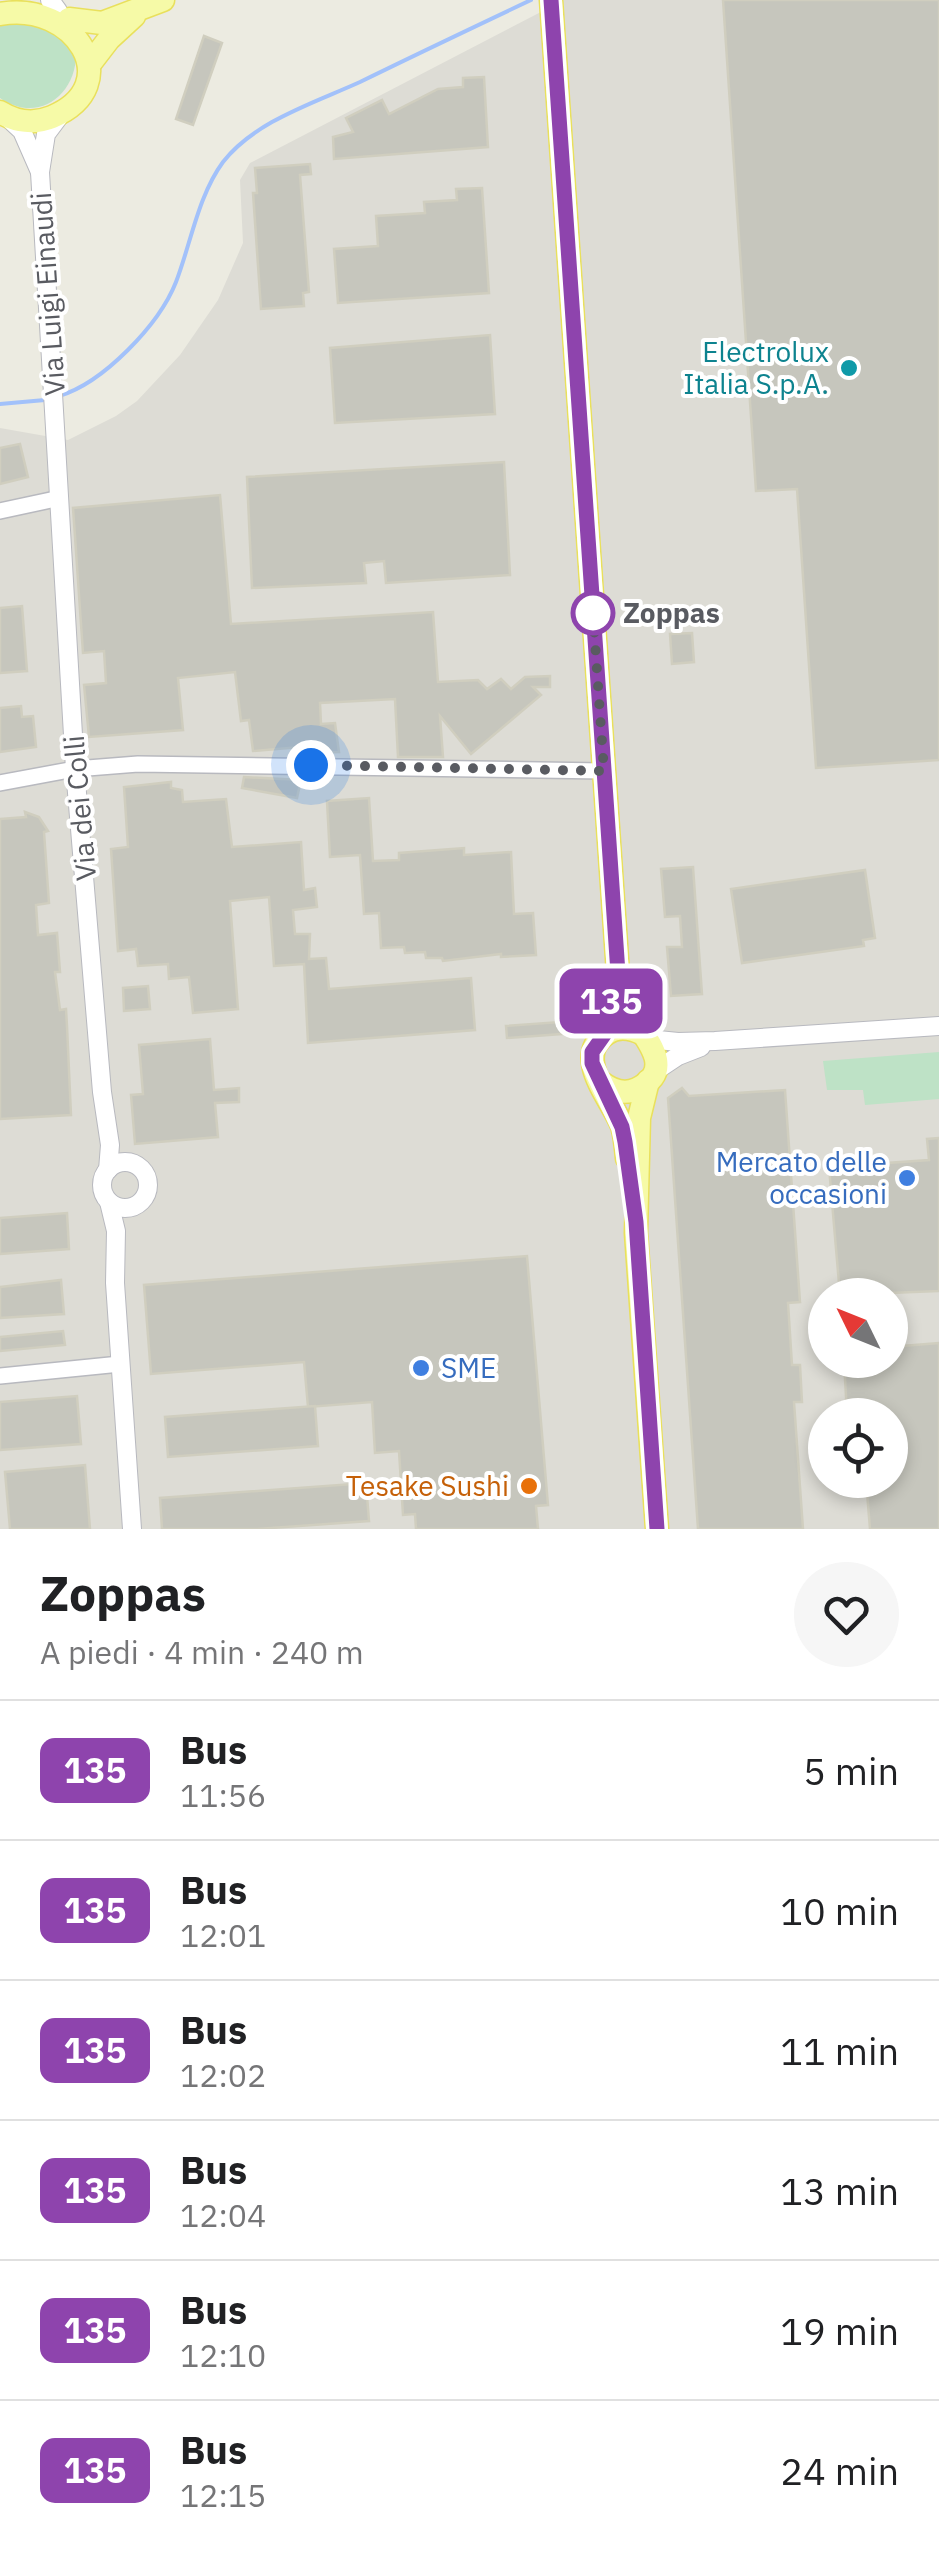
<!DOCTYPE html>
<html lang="it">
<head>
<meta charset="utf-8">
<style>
	body { margin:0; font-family:"IBM Plex Sans",sans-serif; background:#f6f6f6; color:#202124; height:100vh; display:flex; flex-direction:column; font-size:38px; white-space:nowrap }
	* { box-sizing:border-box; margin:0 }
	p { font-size:32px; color:#757577 }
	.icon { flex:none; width:55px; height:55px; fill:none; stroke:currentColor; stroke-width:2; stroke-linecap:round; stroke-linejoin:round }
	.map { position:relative; height:1529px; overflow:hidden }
	.sheet { display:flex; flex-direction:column; background:#fff; flex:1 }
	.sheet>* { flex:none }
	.badge { padding:0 20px; border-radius:15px; font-size:35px; line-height:65px }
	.needle { width:65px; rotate:313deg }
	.controls { position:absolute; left:808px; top:1278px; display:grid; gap:20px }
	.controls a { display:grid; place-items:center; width:100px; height:100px; border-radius:50%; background:#fff; box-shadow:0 5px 15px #0003; font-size:50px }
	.you { position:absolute; width:50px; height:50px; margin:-25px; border:8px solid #fff; border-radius:50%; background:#1a73e8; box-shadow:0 0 0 15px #1a73e833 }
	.map>.badge { position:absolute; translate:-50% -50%; box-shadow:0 0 0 5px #fff }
	.round { display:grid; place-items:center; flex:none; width:105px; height:105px; border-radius:52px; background:#f6f6f6 }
	.headline { display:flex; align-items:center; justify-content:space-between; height:170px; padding:0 40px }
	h1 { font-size:48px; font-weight:700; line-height:75px }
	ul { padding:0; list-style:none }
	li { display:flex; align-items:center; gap:30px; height:140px; padding:0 40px; border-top:2px solid #e0e0e0 }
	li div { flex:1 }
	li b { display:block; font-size:38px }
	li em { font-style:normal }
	li .badge { min-width:110px; font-weight:700; text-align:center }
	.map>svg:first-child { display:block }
	.industrial { fill:#dddcd5; fill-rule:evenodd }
	.green { fill:#bee2c6 }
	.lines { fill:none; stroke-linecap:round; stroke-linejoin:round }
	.stream { stroke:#a2c1fa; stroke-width:4 }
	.building { fill:#c6c6bd; stroke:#d0cebf; stroke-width:2.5 }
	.minor-casing { stroke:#b8b9bf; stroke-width:18 }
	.tertiary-casing { stroke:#b8b9bf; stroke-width:20 }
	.primary-casing { stroke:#e9e05c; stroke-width:25 }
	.minor { stroke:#fff; stroke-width:15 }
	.tertiary { stroke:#fff; stroke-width:18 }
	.primary { stroke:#f6faa7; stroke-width:22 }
	.line-casing { stroke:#fff; stroke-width:22 }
	.line { stroke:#8e44ad; stroke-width:15 }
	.walk { stroke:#595b61; stroke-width:10; stroke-dasharray:0 18 }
	.culture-dot { fill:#0f9aa8; stroke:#fff; stroke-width:4 }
	.stop-dot { fill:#fff; stroke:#8e44ad; stroke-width:5 }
	.shop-dot { fill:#3f7fe0; stroke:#fff; stroke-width:4 }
	.food-dot { fill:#e8710a; stroke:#fff; stroke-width:4 }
	.labels { text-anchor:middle; stroke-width:8; stroke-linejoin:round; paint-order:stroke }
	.street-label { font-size:28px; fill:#595b61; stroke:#fff }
	.culture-label { font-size:28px; fill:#0d838f; stroke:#fff; text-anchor:end }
	.stop-label { font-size:28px; font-weight:bold; fill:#595b61; stroke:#fff; text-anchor:start }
	.shop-label { font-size:28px; fill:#366cbe; stroke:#fff; text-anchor:end }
	.food-label { font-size:28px; fill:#c56008; stroke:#fff; text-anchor:end }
</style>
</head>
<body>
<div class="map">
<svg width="939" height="1529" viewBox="0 0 939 1529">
	<rect width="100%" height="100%" fill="#ecebe1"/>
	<path class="industrial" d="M564,0h375v1529h-939v-1101l68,12 48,-24 21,-15 43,-46 38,-55 25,-57 -3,-63 10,-17zM825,1295h65v65h-65zM825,1415h65v65h-65z"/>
	<g class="green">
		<path d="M37,16l39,38c0,42 -39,70 -76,44v-72l8,-6z"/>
		<path d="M939,1052v47l-74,6 -2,-15h-36l-4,-29z"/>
	</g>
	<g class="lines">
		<g class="stream">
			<path d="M59,396c44,-13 100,-71 117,-114 15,-39 22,-86 47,-120 32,-41 91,-59 137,-80 57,-28 114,-55 171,-82"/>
			<path d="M0,404l45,-4"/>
		</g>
	</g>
	<g class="building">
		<path d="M723,0h216v760l-123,8 -19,-279 -41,2z"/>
		<path d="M204,36l18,7 -29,82 -17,-6z"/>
		<path d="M484,77l4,70 -154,12 -1,-22 20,-5 -7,-14 36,-18 7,14 49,-25 25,-2v-9z"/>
		<path d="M310,164l1,10 -11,1 9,117 -6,1 1,13 -43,3 -8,-116h4l-2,-25z"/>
		<path d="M482,188l7,105 -151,10 -4,-54 44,-3 -2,-30 49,-3 -1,-11 33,-2 -1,-11z"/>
		<path d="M490,335l5,79 -160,9 -5,-75z"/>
		<path d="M20,444l8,33 -28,7v-36z"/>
		<path d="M504,462l6,113 -124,8 -2,-22 -20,2 2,20 -114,5 -5,-111z"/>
		<path d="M220,495l11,129 202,-12 5,70 40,-2 9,9 14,-10 10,10 14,-12 25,-1v11h-17l8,8 -70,59 -31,-38 3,41h-45l-3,-58 -75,4 1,21 14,-1 4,29 -27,1v-7l-59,5 -4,-31 -8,1 -6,-49 -57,6 5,52 -94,7 -5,-52 22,-2 -2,-32 -21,2 -10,-145z"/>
		<path d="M22,606l5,65 -27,2v-65z"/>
		<path d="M692,633l2,29 -22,2 -2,-30z"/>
		<path d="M21,706l1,11 11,-1 3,31 -36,5v-44z"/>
		<path d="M244,777l57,3 -4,18 -55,-10z"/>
		<path d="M171,782v6l11,2 1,12 43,-3 6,48 69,-5 3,48 11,-2 2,19 -24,3 2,24h15l-1,25 17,-1 3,31 142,-11 4,52 -167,13 -4,-79 -30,2 -5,-69 -39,4 8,108 -45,4 -4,-36 -20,2 -1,-15 -30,2 -2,-17 -18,2 -7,-102 17,-2 -4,-60z"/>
		<path d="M369,798l4,63 26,-1v-7l65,-5v7l47,-3 3,62 19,-1 3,42 -35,2v-3l-58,7 -1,-3h-16l-1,-6 -20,1 -1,-6 -23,1 -2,-35 -15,1 -4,-59 -30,2 -3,-56z"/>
		<path d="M25,812l14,5 9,14 -4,1 5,71 -13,2 2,30 19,-2 3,39h-5l5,38 6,-1 1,17 4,89 -71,4v-300l26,-2z"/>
		<path d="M693,867l9,127 -31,2 -4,-49h15l-2,-31 -15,1 -4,-48z"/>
		<path d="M865,870l10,68 -12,2 1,6 -122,17 -11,-74z"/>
		<path d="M148,986l2,23 -26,2 -1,-23z"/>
		<path d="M574,1021l1,12 -68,5 -1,-12z"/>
		<path d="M210,1039l4,51 25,-2v14l-24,1 3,34 -83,7 -4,-49 12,-1 -4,-49z"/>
		<path d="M682,1088l7,8 96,-6 15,212 -12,1 4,62h8l2,37h-8l9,127h-105l-30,-431z"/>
		<path d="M939,1138v153l-99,4 -11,-128 100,-7 -2,-21z"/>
		<path d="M67,1213l2,36 -69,5v-36z"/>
		<path d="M527,1256l21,249 -12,1 2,23h-122l-1,-15 -12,1 -4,-64 -24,2 -3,-51 -64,5 -4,-45 -153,12 -7,-89z"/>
		<path d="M61,1280l3,34 -64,4v-31z"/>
		<path d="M63,1331l2,14 -65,6v-14z"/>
		<path d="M939,1343v186h-69l-4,-49h24v-65h-43l-3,-55h46v-13z"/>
		<path d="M77,1396l4,48 -81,6v-48z"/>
		<path d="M315,1406l3,40 -150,11 -3,-40z"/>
		<path d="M85,1465l5,64h-80l-5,-57z"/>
		<path d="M366,1483l3,38 -112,8h-95l-2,-31z"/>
	</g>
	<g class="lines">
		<defs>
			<g id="minor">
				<path d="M0,511l60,-13"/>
				<path d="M0,783l75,-14 63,-5 465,7"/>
				<path d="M0,1376l120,-12"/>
			</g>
			<g id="tertiary">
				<path d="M50,0l8,11"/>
				<path d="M61,114l-15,20 -6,38 35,597 27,323 8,53 -2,25"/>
				<path d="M8,118l14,13 18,41"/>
				<path d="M648,1039l30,3 37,-1 224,-15"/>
				<path d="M654,1072l24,-16 23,-9"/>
				<circle cx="125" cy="1185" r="23"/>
				<path d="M109,1202l7,29 -1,52 17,246"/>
			</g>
			<g id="primary">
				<path d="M551,0l67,973c3,12 5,26 10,37 12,24 52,58 9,79 -13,6 -26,1 -36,-7"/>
				<path d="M0,14c75,-14 128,71 52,103 -17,7 -36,5 -52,-5"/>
				<path d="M69,19l33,4 61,-23"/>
				<path d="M89,65l20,-26 25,-23"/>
				<path d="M648,1081l-9,37 -3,115 21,296"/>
				<path d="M627,1158c-1,-11 -2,-22 -5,-32 -10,-27 -50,-68 -16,-92 12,-9 25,-6 37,0"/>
			</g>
		</defs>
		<use href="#minor" class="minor-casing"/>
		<use href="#tertiary" class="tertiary-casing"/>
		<use href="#primary" class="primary-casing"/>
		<use href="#minor" class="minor"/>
		<use href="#tertiary" class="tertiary"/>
		<use href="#primary" class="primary"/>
	</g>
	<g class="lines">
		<defs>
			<path id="line" d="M551,0l67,973 -14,62 -12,17v11l30,64 3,15 11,80 21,307"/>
		</defs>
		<use href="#line" class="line-casing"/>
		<use href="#line" class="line"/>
		<path class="walk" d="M311,765l293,6 -11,-158"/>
	</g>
	<circle class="culture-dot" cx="849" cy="368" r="10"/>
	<circle class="stop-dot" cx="593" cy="613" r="20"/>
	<g class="shop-dot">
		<circle cx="907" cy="1178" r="10"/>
		<circle cx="421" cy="1368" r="10"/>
	</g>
	<circle class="food-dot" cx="529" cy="1486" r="10"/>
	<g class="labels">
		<g class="street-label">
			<text transform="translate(48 294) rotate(-94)" y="10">Via Luigi Einaudi</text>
			<text transform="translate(80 808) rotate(-95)" y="10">Via dei Colli</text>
		</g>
		<g class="culture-label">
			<text x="829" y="362">Electrolux<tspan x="829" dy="32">Italia S.p.A.</tspan></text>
		</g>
		<g class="stop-label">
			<text x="623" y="623">Zoppas</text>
		</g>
		<g class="shop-label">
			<text x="887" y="1172">Mercato delle<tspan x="887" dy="32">occasioni</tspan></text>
			<text x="441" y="1378" text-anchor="start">SME</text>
		</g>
		<g class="food-label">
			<text x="509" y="1496">Tesake Sushi</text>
		</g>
	</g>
</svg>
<div class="controls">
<a><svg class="needle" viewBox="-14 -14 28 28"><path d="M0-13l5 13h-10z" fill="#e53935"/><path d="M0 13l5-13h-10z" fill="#757577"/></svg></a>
<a><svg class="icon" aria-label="locate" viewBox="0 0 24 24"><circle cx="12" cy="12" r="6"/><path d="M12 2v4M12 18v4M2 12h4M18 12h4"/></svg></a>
</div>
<div class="you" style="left:311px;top:765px"></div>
<b class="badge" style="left:611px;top:1001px;background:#8e44ad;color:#fff">135</b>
</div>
<section class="sheet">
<div class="headline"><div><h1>Zoppas</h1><p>A piedi · 4 min · 240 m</p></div><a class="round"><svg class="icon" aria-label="heart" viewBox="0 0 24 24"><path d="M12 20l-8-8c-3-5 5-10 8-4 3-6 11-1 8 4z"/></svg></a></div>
<ul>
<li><span class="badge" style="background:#8e44ad;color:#fff">135</span><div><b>Bus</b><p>11:56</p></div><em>5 min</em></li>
<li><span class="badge" style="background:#8e44ad;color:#fff">135</span><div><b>Bus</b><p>12:01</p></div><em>10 min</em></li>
<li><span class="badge" style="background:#8e44ad;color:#fff">135</span><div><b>Bus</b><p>12:02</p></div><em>11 min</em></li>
<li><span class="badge" style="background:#8e44ad;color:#fff">135</span><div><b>Bus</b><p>12:04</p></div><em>13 min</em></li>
<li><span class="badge" style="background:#8e44ad;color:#fff">135</span><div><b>Bus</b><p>12:10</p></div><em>19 min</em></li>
<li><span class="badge" style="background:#8e44ad;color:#fff">135</span><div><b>Bus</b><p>12:15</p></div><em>24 min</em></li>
</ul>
</section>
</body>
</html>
